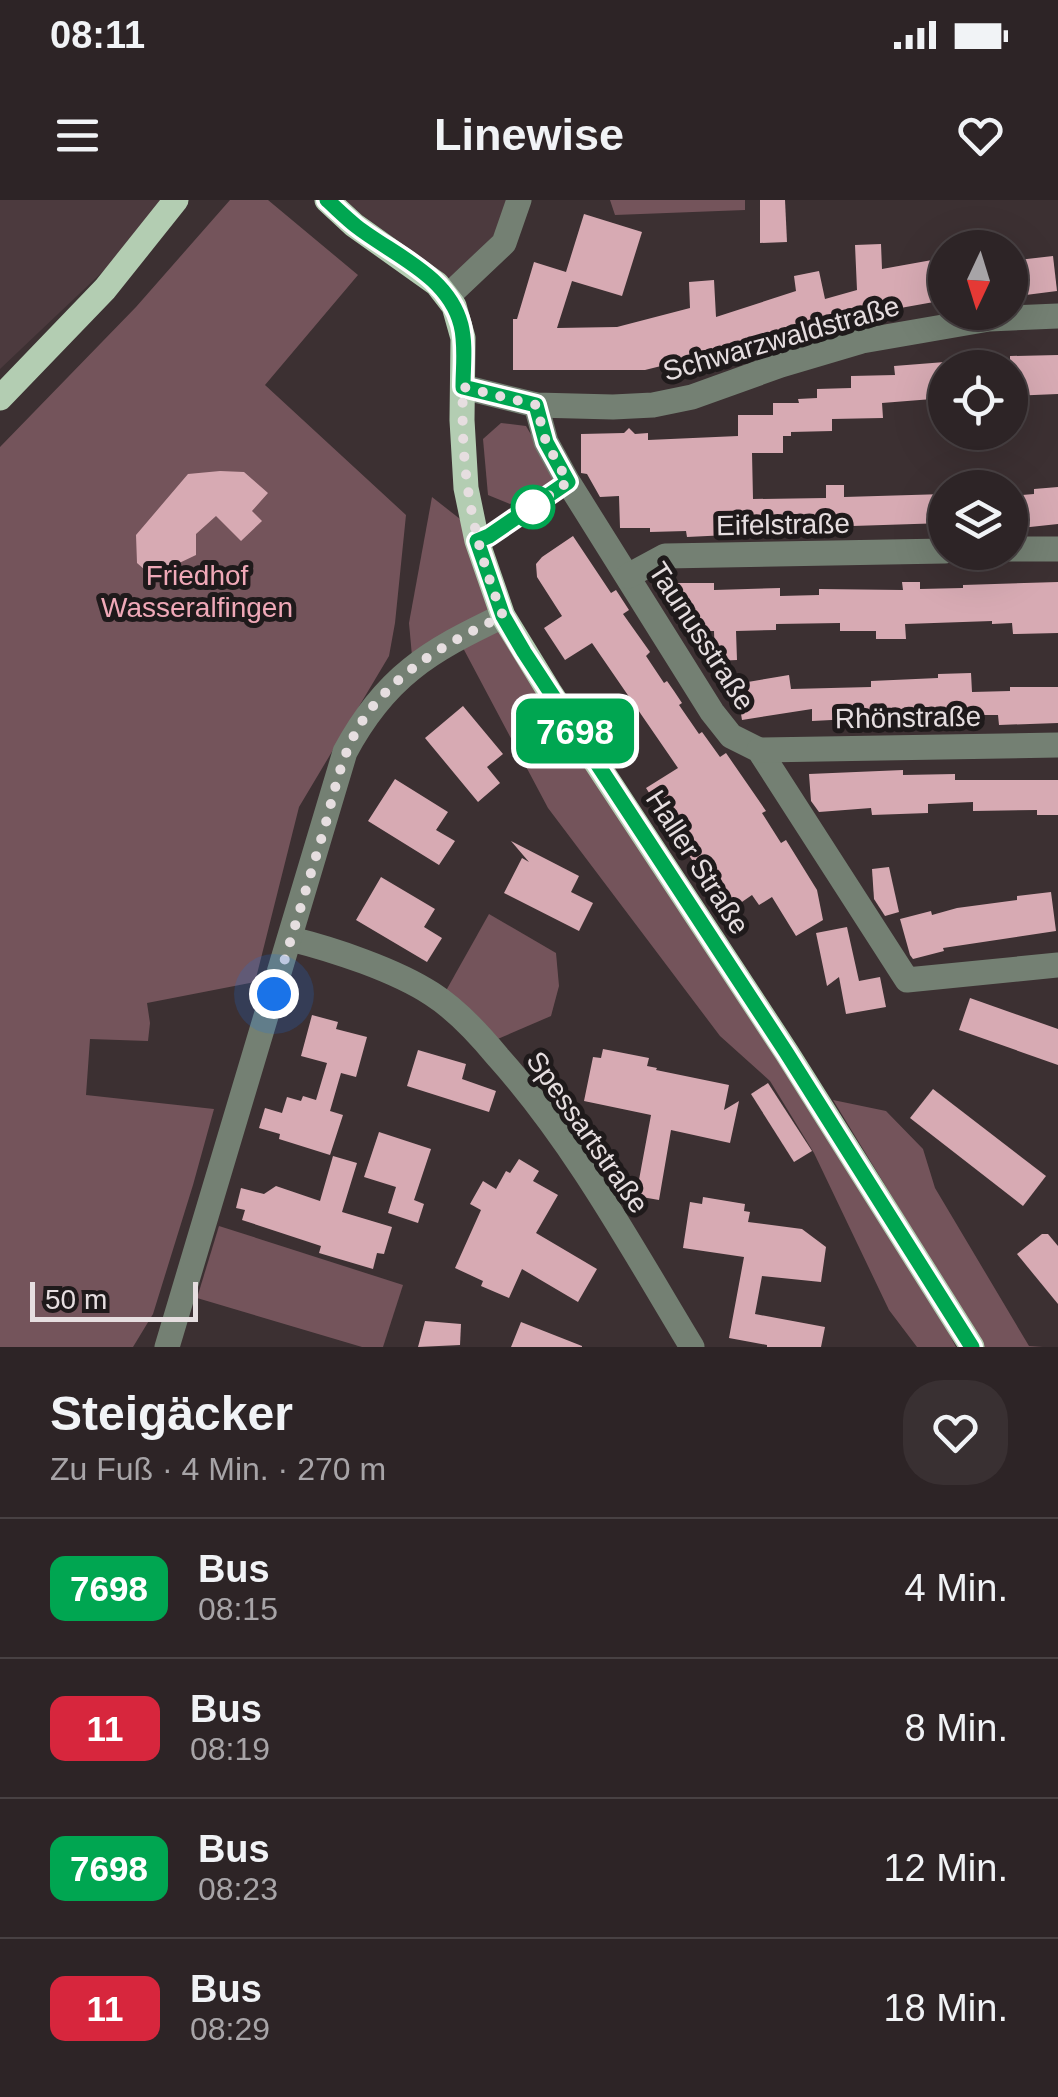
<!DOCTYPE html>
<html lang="de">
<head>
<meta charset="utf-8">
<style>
	body { margin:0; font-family:Helvetica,sans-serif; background:#393032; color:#f1f3f6; height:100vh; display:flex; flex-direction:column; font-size:38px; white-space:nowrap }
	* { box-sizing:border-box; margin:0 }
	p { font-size:32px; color:#a7a4a7 }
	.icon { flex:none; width:55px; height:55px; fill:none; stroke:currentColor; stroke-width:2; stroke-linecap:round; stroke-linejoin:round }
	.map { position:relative; height:1147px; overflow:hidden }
	.side { display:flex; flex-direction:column; background:#2d2426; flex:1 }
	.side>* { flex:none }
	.badge { padding:0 20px; border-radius:15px; font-size:35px; line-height:65px }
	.needle { width:65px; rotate:184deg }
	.fabs { position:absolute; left:928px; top:30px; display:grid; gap:20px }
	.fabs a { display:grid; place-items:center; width:100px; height:100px; border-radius:50%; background:#2d2426; box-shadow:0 10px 40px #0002,0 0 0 2px #484143; font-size:50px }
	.scale { position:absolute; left:30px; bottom:25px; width:168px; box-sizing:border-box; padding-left:10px; border:5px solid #e6dee0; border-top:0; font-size:28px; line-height:35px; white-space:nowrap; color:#e6dee0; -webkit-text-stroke:8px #1f1a1b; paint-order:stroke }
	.you { position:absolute; width:50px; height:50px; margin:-25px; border:8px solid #fff; border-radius:50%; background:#1a73e8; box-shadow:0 0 0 15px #1a73e833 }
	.map>.badge { position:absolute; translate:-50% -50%; box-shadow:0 0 0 5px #fff }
	.round { display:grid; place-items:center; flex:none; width:105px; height:105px; border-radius:40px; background:#393032 }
	.headline { display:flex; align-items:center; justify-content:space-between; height:170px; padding:0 50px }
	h1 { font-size:48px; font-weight:700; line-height:75px }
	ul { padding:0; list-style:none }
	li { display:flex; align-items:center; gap:30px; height:140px; padding:0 50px; border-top:2px solid #484143 }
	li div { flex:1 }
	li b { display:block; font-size:38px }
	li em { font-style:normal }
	li .badge { min-width:110px; font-weight:700; text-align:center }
	.status { display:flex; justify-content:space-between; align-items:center; height:70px; padding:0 50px; background:#2d2426; direction:ltr }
	.status svg { height:28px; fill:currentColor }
	header { display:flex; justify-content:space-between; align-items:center; height:130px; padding:0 50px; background:#2d2426; font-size:45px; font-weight:700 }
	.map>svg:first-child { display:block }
	.built { fill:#4c3a3e }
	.green { fill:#74545b }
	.building { fill:#d7aab3 }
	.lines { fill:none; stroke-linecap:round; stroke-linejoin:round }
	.minor { stroke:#748073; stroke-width:25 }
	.major { stroke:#b3cdb2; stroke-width:25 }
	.line-casing { stroke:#fff; stroke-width:22 }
	.line { stroke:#00a651; stroke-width:15 }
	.walk { stroke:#e6dee0; stroke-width:10; stroke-dasharray:0 18 }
	.stop-dot { fill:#fff; stroke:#00a651; stroke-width:5 }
	.labels { text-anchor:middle; stroke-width:10; stroke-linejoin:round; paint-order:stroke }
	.street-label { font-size:28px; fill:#e6dee0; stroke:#1f1a1b }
	.park-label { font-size:28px; fill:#f0a9b8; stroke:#1f1a1b }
</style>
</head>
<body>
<div class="status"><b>08:11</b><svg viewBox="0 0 49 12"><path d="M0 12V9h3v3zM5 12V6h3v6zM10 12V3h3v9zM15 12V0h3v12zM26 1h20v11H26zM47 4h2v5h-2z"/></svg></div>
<header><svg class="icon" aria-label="menu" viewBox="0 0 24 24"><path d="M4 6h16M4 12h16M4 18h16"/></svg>Linewise<svg class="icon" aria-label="heart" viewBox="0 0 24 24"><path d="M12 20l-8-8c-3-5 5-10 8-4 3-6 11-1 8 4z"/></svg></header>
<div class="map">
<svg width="1058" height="1147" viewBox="0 0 1058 1147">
	<rect width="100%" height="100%" fill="#3c3032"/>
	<g class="built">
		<path d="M0,0h165l-48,58 -117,111z"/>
		<path d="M346,0h164l-14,37 -46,48 -26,-25 -62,-45z"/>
	</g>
	<g class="green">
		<path d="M230,0h38l90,75 -93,110 141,130 -11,108 -6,33 -90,151 -44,175 -108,21 3,20 -2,18 -58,-2 -4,56 128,14 -21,76 -40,129 -20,33h-133v-900l136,-140z"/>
		<path d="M610,0h135v10l-130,5z"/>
		<path d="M501,223l25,3 31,53 -47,25 -22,-9 -5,-56z"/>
		<path d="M432,297l28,22 33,92 -81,45 -3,-33z"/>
		<path d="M502,425l337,529 101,162 16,31h-39l-28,-37 -75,-157 -44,-72 -50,-45 -172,-228 -86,-162z"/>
		<path d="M489,714l67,39 3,33 -8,30 -58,25 -50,-45z"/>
		<path d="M833,900l53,11 37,38 12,39 94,158 14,1h-59z"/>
		<path d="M219,1026l184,59 -20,62h-21l-165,-49z"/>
	</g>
	<g class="building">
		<path d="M760,0h25l2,42 -27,1z"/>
		<path d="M584,14l58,18 -20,64 -50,-15 -15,47 60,-1 73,-19 -1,-26 25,-2 2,37 80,-26 -2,-15 25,-5 6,28 32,-9 -2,-45 26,-1 1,25 50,-9 2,16 11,-2v26l-78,14 -42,11 -2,-5 -74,23 2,4 -42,17 -4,-9 -60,15h-132v-51h4l17,-57 32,10z"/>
		<path d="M1053,56l4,35 -47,6v-36z"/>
		<path d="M1058,155v39l-48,2v-40z"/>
		<path d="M945,162v36l-63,5 1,15 -51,1v12l-41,1v4h-8v17h-31l1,46 73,-1v-13h18v12l101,-3v29l-154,5v4l-104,5 -1,-6 -36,1v-4h-30l-1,-32 -19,1 -13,-23 -6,-1v-39l43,-1 5,-5 6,6 13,-1v7l90,-4v-21h35v-12h26l-1,-4 19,-1v-9l34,-1v-12l44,-1 -1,-9z"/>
		<path d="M220,271l24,1 24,21 -16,18 10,10 -21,20 -25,-25 -20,18v21l-44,21 -15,-13 -1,-28 52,-61z"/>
		<path d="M1058,287v37l-48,5v-33l24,-2v-5z"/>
		<path d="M573,336l38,57 5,-3 13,20 -6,4 27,38 -4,4 18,27 3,-2 7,10 8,12 -3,2 20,29 3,-2 18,25 6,-4 40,58 -4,2 19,30 5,-3 31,50 6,30 -27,16 -24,-39 -13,8 -7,-10 -26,18 -25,-39 -55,-86 32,-20 -86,-125 -27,17 -21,-32 18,-12 -25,-39 -1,-13 6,-7z"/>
		<path d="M902,382h18v7l43,-1v-3l95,-3v51l-45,1 -1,-11 -20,1v-3l-87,3 1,15h-30v-8h-36v-8l-64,1v6l-40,1 1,29 -22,1 -1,-30h-25v-16l-12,1v-33h37v7l66,-2v8l39,-1v-6l84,1z"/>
		<path d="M971,473l1,19 38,-1v-4h48v36l-59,2 -1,-10h-69l-117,6v-12l-70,11 -6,-36 53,-9 2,14 80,-2v-6l67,-3v-4z"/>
		<path d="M463,506l40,48 -16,13 13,16 -22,19 -53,-64z"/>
		<path d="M903,570v5l52,-1v6h103v35h-21v-5l-64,1v-9l-45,2v9l-56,2 -1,-7 -52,4 -8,-11 -2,-27z"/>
		<path d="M395,579l53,33 -12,18 19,11 -16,24 -71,-44z"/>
		<path d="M511,641l68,35 -8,16 22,11 -14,28 -75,-38 18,-35 7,4z"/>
		<path d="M889,667l10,45 -14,4 -11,-17 -2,-30z"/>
		<path d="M381,677l54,32 -11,18 18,11 -15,24 -71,-42z"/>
		<path d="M1051,692l5,39 -113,17 1,3 -31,8 -3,-4 -10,-36 31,-8 1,4 25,-7 60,-8v-4z"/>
		<path d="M847,727l12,54 21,-4 6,30 -40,7 -7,-37 -12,9 -11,-53z"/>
		<path d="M970,798l88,31v36l-99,-35z"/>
		<path d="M312,815l26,7 -2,7 31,8 -11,40 -15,-4 -11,38 13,4 -13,40 -51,-16 1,-5 -21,-6 6,-20 17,5 5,-16 14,4 2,-5 13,4 11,-37 -26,-7z"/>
		<path d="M603,849l46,9 -2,8 10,2 -1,2 73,15 -5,25 15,-9 -9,42 -59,-13 -12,70 -23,-4 15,-81 -67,-14 9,-44 8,1z"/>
		<path d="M418,850l48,14 -4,15 34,12 -7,21 -82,-26z"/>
		<path d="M768,883l44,68 -18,11 -43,-68z"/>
		<path d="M933,889l113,87 -23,30 -113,-88z"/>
		<path d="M379,932l52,17 -17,51 10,4 -6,19 -30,-10 8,-26 -32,-10z"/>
		<path d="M333,956l24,7 -15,49 50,15 -8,27 -7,-1 -4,16 -54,-16 2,-7 -79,-26 3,-10 -9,-2 5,-20 23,6 12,-8 44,15z"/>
		<path d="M519,959l20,12 -6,10 25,14 -22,38 61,36 -19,33 -56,-33 -13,29 -28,-12 2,-5 -28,-13 26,-58 -11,-6 13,-23 13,8 10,-18 4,2z"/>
		<path d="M703,997l42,7 -1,7 6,1 -2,10 54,7 24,18 -5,35 -59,-6 -7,38 70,13 -4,20h-54v-2l-38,-7 15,-81 -61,-9 7,-46 12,2z"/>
		<path d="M1042,1034h6l10,12v58l-41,-50z"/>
		<path d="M425,1121l36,3 -1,21 -42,2z"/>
		<path d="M521,1122l61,24v1h-71z"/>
	</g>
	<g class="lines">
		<g class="minor">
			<path d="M448,96l56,-53 15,-43"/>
			<path d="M463,187l73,18 77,2 40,-2 39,-8 89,-32 81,-24 127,-22 69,-3"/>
			<path d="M536,205l10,37 22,40 144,230 19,24 28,14 148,230 151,-15"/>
			<path d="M1010,349h48"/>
			<path d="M628,376l37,-20 280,-5"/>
			<path d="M759,550l299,-5"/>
			<path d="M291,739c44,11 104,31 141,55 25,16 47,40 66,63 77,86 134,191 194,290"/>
			<path d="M167,1147l178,-595c40,-75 84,-101 158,-136"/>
		</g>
		<g class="major">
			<path d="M327,0l27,25 83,59 17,22 9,32 -1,82 4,68 11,53 26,75 46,75 238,362 185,294"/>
			<path d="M0,198l105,-109 71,-89"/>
		</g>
	</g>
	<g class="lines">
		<defs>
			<path id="line" d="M327,0c10,9 19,18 29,26 37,29 92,49 105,99 5,20 2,42 2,62l73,18 10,37 22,40 -79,54 -12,5 26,75 21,36 262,400 186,295"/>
		</defs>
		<use href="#line" class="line-casing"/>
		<use href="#line" class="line"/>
		<path class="walk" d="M274,794c17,-54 33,-108 49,-161 15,-52 20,-97 60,-138 34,-36 76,-58 120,-79 -31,-77 -43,-146 -40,-229l73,18 10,37 22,40 -35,25"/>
	</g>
	<circle class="stop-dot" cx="533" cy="307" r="20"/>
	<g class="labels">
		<g class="street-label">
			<text transform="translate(781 138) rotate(-16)" y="10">Schwarzwaldstraße</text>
			<text transform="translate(783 324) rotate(-1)" y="10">Eifelstraße</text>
			<text transform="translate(702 436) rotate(57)" y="10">Taunusstraße</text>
			<text transform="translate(908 517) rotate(-1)" y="10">Rhönstraße</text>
			<text transform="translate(698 662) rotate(57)" y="10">Haller Straße</text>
			<text transform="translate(588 932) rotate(55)" y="10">Spessartstraße</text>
		</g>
		<g class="park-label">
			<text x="197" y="385">Friedhof<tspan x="197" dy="32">Wasseralfingen</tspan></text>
		</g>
	</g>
</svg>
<div class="fabs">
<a><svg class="needle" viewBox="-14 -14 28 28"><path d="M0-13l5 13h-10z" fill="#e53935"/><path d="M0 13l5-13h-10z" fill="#a7a4a7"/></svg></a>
<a><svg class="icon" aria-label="locate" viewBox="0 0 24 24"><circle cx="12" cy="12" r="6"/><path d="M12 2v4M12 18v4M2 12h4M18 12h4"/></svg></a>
<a><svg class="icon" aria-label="layers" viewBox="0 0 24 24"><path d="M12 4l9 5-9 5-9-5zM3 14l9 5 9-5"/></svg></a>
</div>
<div class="scale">50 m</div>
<div class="you" style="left:274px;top:794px"></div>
<b class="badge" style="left:575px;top:531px;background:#00a651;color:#fff">7698</b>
</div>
<section class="side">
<div class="headline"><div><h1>Steigäcker</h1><p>Zu Fuß · 4 Min. · 270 m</p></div><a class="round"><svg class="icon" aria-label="heart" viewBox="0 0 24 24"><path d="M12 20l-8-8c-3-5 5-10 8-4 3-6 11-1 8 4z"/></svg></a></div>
<ul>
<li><span class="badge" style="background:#00a651;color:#fff">7698</span><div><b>Bus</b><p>08:15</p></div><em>4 Min.</em></li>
<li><span class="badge" style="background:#d7263d;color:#fff">11</span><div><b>Bus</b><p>08:19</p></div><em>8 Min.</em></li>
<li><span class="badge" style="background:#00a651;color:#fff">7698</span><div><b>Bus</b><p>08:23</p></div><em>12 Min.</em></li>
<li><span class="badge" style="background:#d7263d;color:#fff">11</span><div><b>Bus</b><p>08:29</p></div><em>18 Min.</em></li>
</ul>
</section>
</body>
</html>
